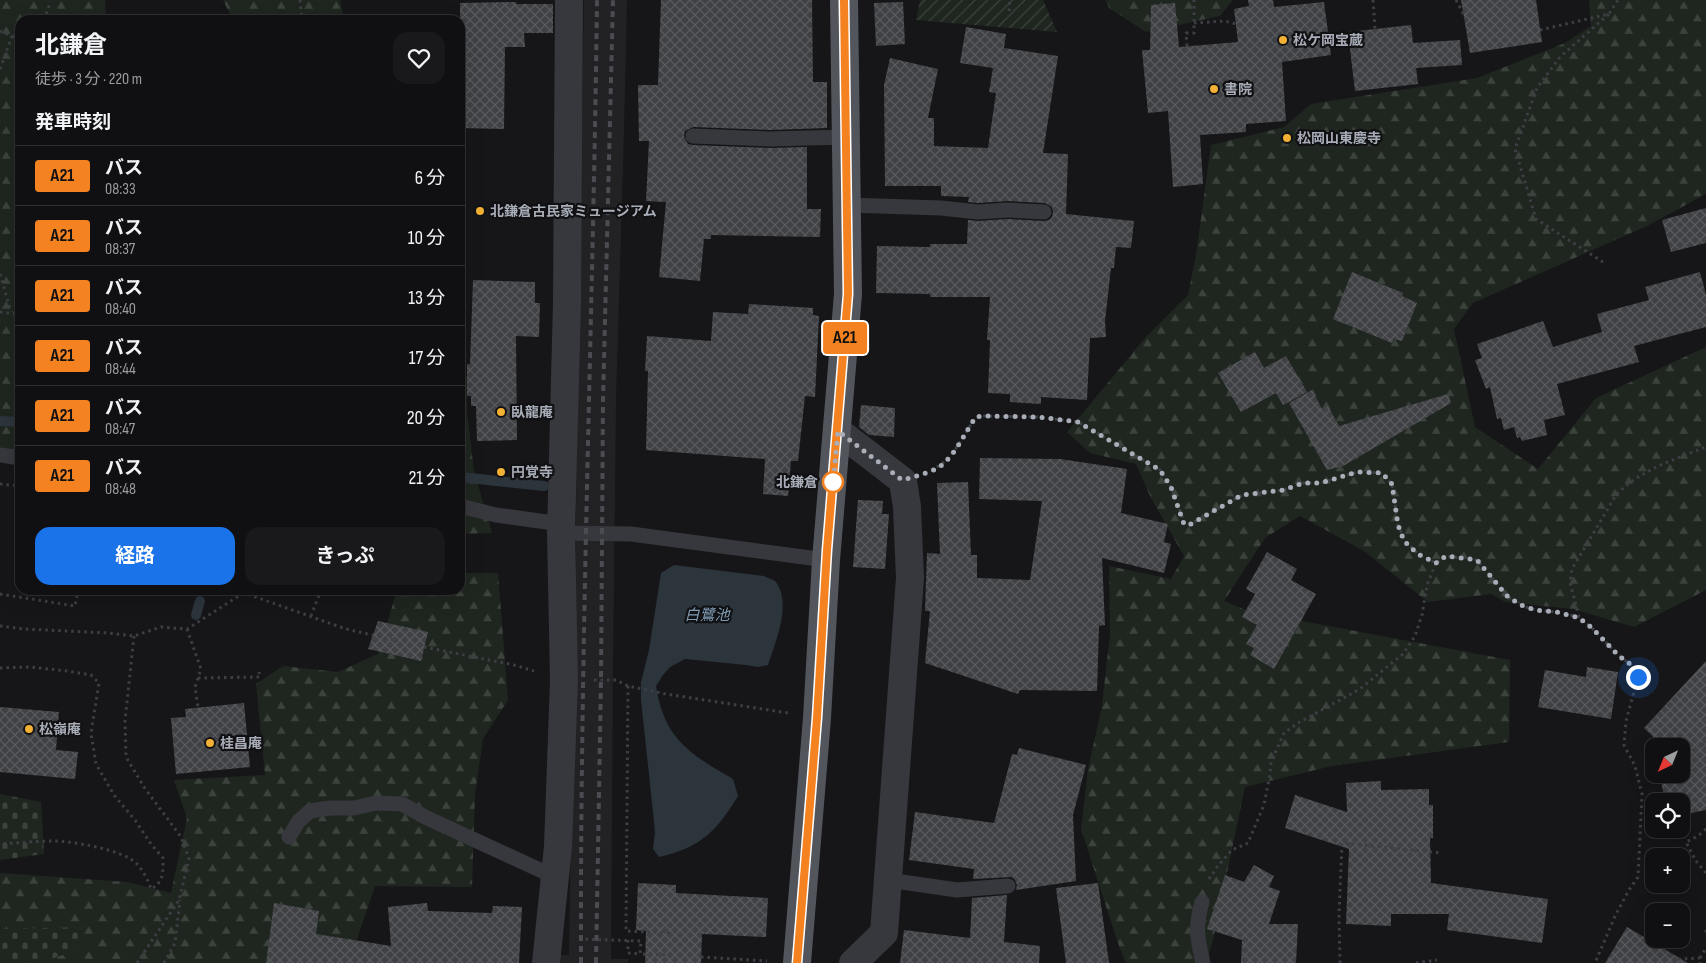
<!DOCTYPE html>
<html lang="ja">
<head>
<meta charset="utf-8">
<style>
	body { margin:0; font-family:"Sofia Sans Condensed","Noto Sans JP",sans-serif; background:#19191b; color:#f1f3f6; height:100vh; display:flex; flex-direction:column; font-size:19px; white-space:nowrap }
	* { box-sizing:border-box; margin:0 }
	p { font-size:16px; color:#9c9d9f }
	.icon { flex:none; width:28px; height:28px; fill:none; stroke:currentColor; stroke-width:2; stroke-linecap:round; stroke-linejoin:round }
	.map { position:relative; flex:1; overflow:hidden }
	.details { position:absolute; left:15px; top:15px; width:450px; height:580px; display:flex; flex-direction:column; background:#101012; border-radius:15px; box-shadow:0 5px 20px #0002,0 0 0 1px #303032 }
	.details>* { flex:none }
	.badge { padding:0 10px; border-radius:4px; font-size:18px; line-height:32px }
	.needle { width:32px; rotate:223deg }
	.fabs { position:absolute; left:1645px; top:738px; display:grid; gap:10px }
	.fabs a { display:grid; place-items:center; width:45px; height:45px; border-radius:10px; background:#101012; box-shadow:0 5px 20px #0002,0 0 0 1px #303032; font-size:25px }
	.you { position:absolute; width:25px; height:25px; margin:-12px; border:4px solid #fff; border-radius:50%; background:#1a73e8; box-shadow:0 0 0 8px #1a73e833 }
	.map>.badge { position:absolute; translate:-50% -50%; box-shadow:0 0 0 2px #fff }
	h2 { padding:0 20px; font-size:19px; line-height:45px }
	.round { display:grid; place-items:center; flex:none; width:52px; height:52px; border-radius:15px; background:#19191b }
	.head { display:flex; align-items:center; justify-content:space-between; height:85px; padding:0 20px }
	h1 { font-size:24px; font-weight:700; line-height:38px }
	.primary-button { display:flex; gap:10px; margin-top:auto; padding:10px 20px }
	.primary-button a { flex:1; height:58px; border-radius:15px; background:#1a73e8; color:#fff; font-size:20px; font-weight:700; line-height:58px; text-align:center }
	.primary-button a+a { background:#19191b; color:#f1f3f6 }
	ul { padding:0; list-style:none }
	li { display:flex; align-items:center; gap:15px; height:60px; padding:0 20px; border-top:1px solid #303032 }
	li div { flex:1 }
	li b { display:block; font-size:19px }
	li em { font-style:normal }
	li .badge { min-width:55px; font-weight:700; text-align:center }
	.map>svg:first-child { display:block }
	.built { fill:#222225 }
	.forest { fill:url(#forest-firs) }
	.cemetery { fill:url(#cemetery-stones) }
	.garden { fill:url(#garden-furrows) }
	.water { fill:#2c353c }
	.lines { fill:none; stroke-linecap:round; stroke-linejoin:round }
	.stream { stroke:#2c353c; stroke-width:10 }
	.building { fill:url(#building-cross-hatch) }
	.path { stroke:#3d3f44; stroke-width:3; stroke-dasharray:2.5 4; stroke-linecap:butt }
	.lane { stroke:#37383d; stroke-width:15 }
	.street { stroke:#37383d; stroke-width:28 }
	.primary { stroke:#53555c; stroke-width:28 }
	.rail { stroke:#4a4c52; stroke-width:4; stroke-dasharray:6 5; stroke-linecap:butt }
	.line-casing { stroke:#fff; stroke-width:11 }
	.line { stroke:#f58220; stroke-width:8 }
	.walk { stroke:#a8adb8; stroke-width:5; stroke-dasharray:0 9 }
	.poi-dot { fill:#f2b134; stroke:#111113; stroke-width:2 }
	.stop-dot { fill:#fff; stroke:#f58220; stroke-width:2.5 }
	.labels { text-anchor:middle; stroke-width:4.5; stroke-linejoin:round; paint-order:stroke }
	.poi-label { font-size:14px; font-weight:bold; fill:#a8adb8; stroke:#111113; text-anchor:start }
	.stop-label { font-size:14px; font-weight:bold; fill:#a8adb8; stroke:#111113; text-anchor:end }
	.water-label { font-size:15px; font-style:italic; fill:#7f9bb3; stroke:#111113 }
</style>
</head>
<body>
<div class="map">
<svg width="1706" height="963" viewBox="0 0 1706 963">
	<defs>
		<pattern id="forest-firs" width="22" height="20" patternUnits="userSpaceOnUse" patternTransform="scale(1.25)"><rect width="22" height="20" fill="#1e261f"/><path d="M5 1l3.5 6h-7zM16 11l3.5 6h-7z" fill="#3c433d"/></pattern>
		<pattern id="cemetery-stones" width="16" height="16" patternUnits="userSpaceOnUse" patternTransform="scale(1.25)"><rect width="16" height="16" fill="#1e261f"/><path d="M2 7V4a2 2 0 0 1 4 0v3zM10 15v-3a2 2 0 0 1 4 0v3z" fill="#3c433d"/></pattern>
		<pattern id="garden-furrows" width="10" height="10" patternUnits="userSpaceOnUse" patternTransform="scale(1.25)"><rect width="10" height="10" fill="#1e261f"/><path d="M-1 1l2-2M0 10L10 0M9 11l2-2" fill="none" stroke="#3c433d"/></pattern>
		<pattern id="building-cross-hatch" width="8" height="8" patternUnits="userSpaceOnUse" patternTransform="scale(1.25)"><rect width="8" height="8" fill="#404145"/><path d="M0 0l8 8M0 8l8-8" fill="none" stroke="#595a5e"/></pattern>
	</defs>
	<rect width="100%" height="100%" fill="#161618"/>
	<path class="built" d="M584,0h43l-3,131 -8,269 -3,268 -2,291h18l-1,4h-70v-8h11z"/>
	<g class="forest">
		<path d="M0,0h105l1,20h-86v434l-20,-3z"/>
		<path d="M223,0h117l4,20h-111z"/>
		<path d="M1106,0h127l-13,16 -74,16 -37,-24z"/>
		<path d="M1589,0h117v194l-59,32 -174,77 -19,26 21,98 63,42 58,-71 110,-51v243l-72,37 -61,-18 -68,-7 -14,-8 -63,8 -64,-51 -64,-35 -35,22 -41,63 24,10 262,49 -1,82 -177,24 -87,21 -32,153 -7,23h-80l-7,-17 -38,-117 7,-60 14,-63 8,-73 -1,-67 62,13 13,-23 -33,-58 -15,-34 -46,-11 -23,-21 78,-94 43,-43 8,-40 15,-110 73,-18 27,-23 166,-26 88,-35 26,-17z"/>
		<path d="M460,377h7v35l7,59 18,62 -32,1z"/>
		<path d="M460,573h38l10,127 -25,39 -8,55 -3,93 -97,-1 -26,77h-349v-90l127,9 44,11 16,-75 -13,-38 91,-5 -9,-91 27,-18 55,6 40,-18 19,-64h63z"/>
	</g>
	<g class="cemetery">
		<path d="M0,794l41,8 3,52 -44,6z"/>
		<path d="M83,927l-5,23 -39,13 -39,-1v-33z"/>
	</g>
	<path class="garden" d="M920,0h123l14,32 -141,-12z"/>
	<path class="water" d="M674,565l90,11c3,2 8,3 11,5 18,21 0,62 -7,84l-10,2 -12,-2 -61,-6 -15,8 -7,8 -7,11c8,53 34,68 77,93l5,17c-21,35 -38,52 -79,61l-6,-8 2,-16 -2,-21 -12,-112v-18l8,-32 12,-77z"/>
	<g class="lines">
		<g class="stream">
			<path d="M0,421l20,1"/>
			<path d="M460,477l84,9"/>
			<path d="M196,615l4,-14"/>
		</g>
	</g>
	<g class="building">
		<path d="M661,0h151l1,82h14v46l-57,2 -77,-3 -8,4 -1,5 4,8 5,1 77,3 37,-1v62h14l-1,28 -109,-2v4h-7l-4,42 -41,-4 7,-75 -20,-1 3,-60h-10l-1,-56h20z"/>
		<path d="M1248,0h25l1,7 50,-5 7,53 -49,7 4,59 -40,3v8l-46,3 3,49 -30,3 -5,-76 -20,2 -6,-63h8l1,-45 24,-2 4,44 59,-5 -4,-33 15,-3z"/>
		<path d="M1461,0h75l6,42 -72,11z"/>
		<path d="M516,2v2h37v29h-29l1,14h-20l-1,82 -44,-1v-125z"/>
		<path d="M903,2l2,42 -29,2 -2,-43z"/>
		<path d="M1411,25l2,18 47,-3 2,25 -46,3 2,16 -63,7 -7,-59z"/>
		<path d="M966,27l40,7 -2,14 54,8 -15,97 25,1 -2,60 68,7 -3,27 -15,-1 -2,21h-3l-6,53 1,16 -16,1 -3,62 -46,-3v7l-31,-2v-8l-22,-1 2,-53h-3l3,-43h-60v-3l-54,-1 1,-47 53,1v-3h37l1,-24 10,1 29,-2 37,2 5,-1 3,-3 1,-5 -1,-5 -7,-4 -37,-2 -30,2 -10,-1 1,-5 -28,-1v-10h-56l-1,-101 6,-27 48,11 -10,49h6v28l54,2 8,-55 -7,-1 4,-24 -33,-5z"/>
		<path d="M1706,208v35l-35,9 -9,-32z"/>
		<path d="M1352,272l51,21 -1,3 15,7 -15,38 -8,-2 -2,4 -59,-24z"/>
		<path d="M1700,272l6,23v32l-72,19 5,16 -82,22 8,31 -21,5 3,15 -25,6 -2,-4 -3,1 -3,-11 -10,3 -3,-12 -4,1 -7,-32 -4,2 -11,-29 7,-2 -5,-14 66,-23 10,26 49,-15 -5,-18 52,-14 -4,-13z"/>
		<path d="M473,280l62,2v21h5l-1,34 -23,-1 1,104 -40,1 -1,-35h-5v-10h-4v-32h3z"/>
		<path d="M749,304l64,4v7l6,1 -4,81 -10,-1 -7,65h-7l-3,35 -25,-2 2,-35 -119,-9 2,-79h-3l2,-35 64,5 2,-29 35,2z"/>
		<path d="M1255,352l9,16 22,-12 21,36 -24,13 -7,-12 -35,19 -23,-39z"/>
		<path d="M1312,390l10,19 6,-3 11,20 109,-32 3,9 -108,63 -16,4 -38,-67z"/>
		<path d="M861,405l34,3 -1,29 -25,-2 -10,-8z"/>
		<path d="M980,458l80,1 67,10 -6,44 47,11 -4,18 7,2 -7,29 -62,-15 3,67 -6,1 -2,65 -77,-1 -2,4 -93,-31 5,-52h-5l2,-58 13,1 -3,-71 31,-1 3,73h6v23l53,2 12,-79 -63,-2z"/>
		<path d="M858,500l25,1 -1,13h7l-4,55 -32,-2z"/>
		<path d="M1267,552l30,17 -6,11 25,14 -42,75 -24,-14 4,-7 -8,-4 11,-19 -15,-8 13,-23 -9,-5z"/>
		<path d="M378,621l50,11 -7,29 -53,-12z"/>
		<path d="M1706,661v149l-25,5v-14h-16l-5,-24 29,-6 -8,-8v-17h-18l-19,-18z"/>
		<path d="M1587,667l31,5 -7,47 -73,-12 7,-37 41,7z"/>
		<path d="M244,703l6,64 -74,7 -5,-56 15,-1 -1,-8z"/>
		<path d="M0,707l59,5 -3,38 22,2 -3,27 -75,-7z"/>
		<path d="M1019,748l67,17 -13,50 3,66 -60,9 1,-5 -2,-5 -3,-3 -39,2 1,-10 -65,-9 6,-48 79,11 18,-69 5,1z"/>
		<path d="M1381,781v9l48,-1v16h4v33h-3l1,45 117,16 -6,44 -95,-13 2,-16h-58v12l-45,-2 3,-75 -64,-21 10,-33 52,17 -1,-29z"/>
		<path d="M1254,865l20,11 -5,11 11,4 -11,33h29l-2,39h-55l1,-23 -35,-11 18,-54 19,7z"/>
		<path d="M638,883l38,2v8l92,5 -2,39 -64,-3 -1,29h-56l1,-32 -10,-1z"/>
		<path d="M1098,883l11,80h-43l-10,-75z"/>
		<path d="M1007,895l-3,47 36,4 -1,17h-139l4,-33 66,8 2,-40z"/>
		<path d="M274,903l45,8 -3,23 75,12 -3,-39 39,-4 1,8 64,2 1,-7 29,1 -3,56h-253z"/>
		<path d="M1627,927l61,36h-83z"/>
	</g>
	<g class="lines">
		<g class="path">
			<path d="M300,0l2,20"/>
			<path d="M1373,0l2,29"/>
			<path d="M1456,0l8,15"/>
			<path d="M1009,11l1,-11"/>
			<path d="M44,20l6,-17"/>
			<path d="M1194,23l31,-2 11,3"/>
			<path d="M1540,30l69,-16 9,-14"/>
			<path d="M0,31l12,5 -12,33"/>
			<path d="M12,36l8,2"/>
			<path d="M1187,46l-1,-13h8v-33"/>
			<path d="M1603,262l-67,-43 -21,-70 22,-61 23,-31 49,-43"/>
			<path d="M0,274l11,38"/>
			<path d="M0,312l20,2"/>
			<path d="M931,470c22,-9 32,-35 45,-53l6,-1 56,1 40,5 82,48 11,17 14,37 4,1 53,-30 42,-5 19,-7h18l36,-11 25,1 10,11 6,41 7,16 13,13 18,9 10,-7 31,4 31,37 15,9 12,4 22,2 22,5 13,11 26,27 12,9 8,13 -12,44 -2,24 11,21 7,28 -4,83 -9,13 -13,24 -21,49"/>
			<path d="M0,484l20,2"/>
			<path d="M236,590l110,39 52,12"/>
			<path d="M0,594l75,12 3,-16"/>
			<path d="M311,616l10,-26"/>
			<path d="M1579,617l-9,-35 2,-13 44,-74c24,-25 59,-36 90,-48"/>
			<path d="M0,626l24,3 85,4 25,3 27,-9 26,2 58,-37v-2"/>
			<path d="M187,629l14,40 -6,18 3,20"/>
			<path d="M134,636l-9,85 1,36 18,30 37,50 8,22 -10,41 -42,63"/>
			<path d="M424,647l90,18 20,6"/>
			<path d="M0,668l30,-1 37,4 24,4 8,8 -8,50 5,31 18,31 21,25 16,24 12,14c0,14 1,24 -12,31 -3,-9 -8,-19 -15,-26 -13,-13 -64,-22 -82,-22 -18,0 -36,2 -54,3"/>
			<path d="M198,678l62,-1 -1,-5"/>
			<path d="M594,680h22l12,6 38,8 122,19"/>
			<path d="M628,686l-2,245 44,2"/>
			<path d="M1702,744l4,3"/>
			<path d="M1706,829l-8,7 -12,6 10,19 10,12"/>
			<path d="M1209,879l8,-12 15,-17 16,-7 16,-38 6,-31 1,-12 13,-29 14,-10 62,-34 43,-35 12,-18 7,-21 5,-30 9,-22"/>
			<path d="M1706,930v5"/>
			<path d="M579,939l62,2 -1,13 34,1"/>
			<path d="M628,940v13l12,1"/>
			<path d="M701,957l66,4"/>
			<path d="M1700,958l6,-10"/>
			<path d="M164,963l11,-20 5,-43"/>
			<path d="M1340,963l-1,-47 3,-73 100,10"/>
			<path d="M1416,963l21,-3"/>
			<path d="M1673,963l6,-4 21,-1v5"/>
		</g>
		<g class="lane">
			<path d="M693,136l77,3 77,-2"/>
			<path d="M847,205l94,3 37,4 29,-2 37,2"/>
			<path d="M0,455l14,2 6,-1"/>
			<path d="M460,506l36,9 65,9"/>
			<path d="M561,533l70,1 195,26"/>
			<path d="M289,837l9,-15 12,-11 20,-3h24l22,-5 26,1 23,13 130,60"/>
			<path d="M888,880l69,10 51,-4"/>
			<path d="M1202,902c-7,25 -5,36 1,61"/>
		</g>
		<g class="street">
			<path d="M838,431l65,50 4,26 3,71 -26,355 -31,30"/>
			<path d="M546,963l12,-116 6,-167 -3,-147 6,-231 2,-302"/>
		</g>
		<path class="primary" d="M797,963l20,-245 9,-158 22,-266 -4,-294"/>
		<g class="rail">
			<path d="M581,963c-1,-321 12,-642 16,-963"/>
			<path d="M596,963l5,-283 2,-279 10,-401"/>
		</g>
	</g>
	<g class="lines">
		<defs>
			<path id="line" d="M797,963l20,-245 10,-168 21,-256 -4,-294"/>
		</defs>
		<use href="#line" class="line-casing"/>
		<use href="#line" class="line"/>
		<path class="walk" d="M833,482v3l5,-54 64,49c12,-3 23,-6 34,-11 19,-11 28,-36 40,-52l6,-1 56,1 40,5 82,48 11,17 13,37 5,1 53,-30 42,-5 19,-7h18l36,-11 25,1 10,11 6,41 6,16 14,13 18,9 10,-7 31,4 31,37 15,9 12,4 22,2 22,6 13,10 26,27 12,9 8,13"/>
	</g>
	<g class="poi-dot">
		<circle cx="1283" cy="40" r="5"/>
		<circle cx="1214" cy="89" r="5"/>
		<circle cx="1287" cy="138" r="5"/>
		<circle cx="480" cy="211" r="5"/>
		<circle cx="501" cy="412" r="5"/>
		<circle cx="501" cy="472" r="5"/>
		<circle cx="29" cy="729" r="5"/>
		<circle cx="210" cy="743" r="5"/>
	</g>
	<circle class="stop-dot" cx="833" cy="482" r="10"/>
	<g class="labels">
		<g class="poi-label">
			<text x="1293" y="45">松ケ岡宝蔵</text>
			<text x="1224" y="94">書院</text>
			<text x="1297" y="143">松岡山東慶寺</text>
			<text x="490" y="216">北鎌倉古民家ミュージアム</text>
			<text x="511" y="417">臥龍庵</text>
			<text x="511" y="477">円覚寺</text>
			<text x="39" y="734">松嶺庵</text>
			<text x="220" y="748">桂昌庵</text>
		</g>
		<g class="stop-label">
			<text x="818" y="487">北鎌倉</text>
		</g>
		<g class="water-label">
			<text x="707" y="620">白鷺池</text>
		</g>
	</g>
</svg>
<div class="fabs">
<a><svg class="needle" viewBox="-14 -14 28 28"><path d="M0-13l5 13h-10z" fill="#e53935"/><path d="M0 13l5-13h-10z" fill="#9c9d9f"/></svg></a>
<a><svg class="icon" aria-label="locate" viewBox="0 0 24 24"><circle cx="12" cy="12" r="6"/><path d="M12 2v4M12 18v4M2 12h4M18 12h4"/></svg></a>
<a>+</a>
<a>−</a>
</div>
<div class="you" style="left:1638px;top:677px"></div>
<b class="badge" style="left:845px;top:338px;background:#f58220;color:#111">A21</b>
<section class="details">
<div class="head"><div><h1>北鎌倉</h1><p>徒歩 · 3 分 · 220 m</p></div><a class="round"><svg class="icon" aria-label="heart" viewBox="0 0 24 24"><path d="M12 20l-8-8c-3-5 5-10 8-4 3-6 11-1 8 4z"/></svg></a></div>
<h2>発車時刻</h2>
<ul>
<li><span class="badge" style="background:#f58220;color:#111">A21</span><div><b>バス</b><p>08:33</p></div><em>6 分</em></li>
<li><span class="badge" style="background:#f58220;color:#111">A21</span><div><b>バス</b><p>08:37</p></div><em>10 分</em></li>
<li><span class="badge" style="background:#f58220;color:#111">A21</span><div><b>バス</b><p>08:40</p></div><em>13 分</em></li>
<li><span class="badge" style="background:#f58220;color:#111">A21</span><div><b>バス</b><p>08:44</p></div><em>17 分</em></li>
<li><span class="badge" style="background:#f58220;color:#111">A21</span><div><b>バス</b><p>08:47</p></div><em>20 分</em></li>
<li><span class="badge" style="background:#f58220;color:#111">A21</span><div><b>バス</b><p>08:48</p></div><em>21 分</em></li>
</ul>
<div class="primary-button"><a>経路</a><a>きっぷ</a></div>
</section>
</div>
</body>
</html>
